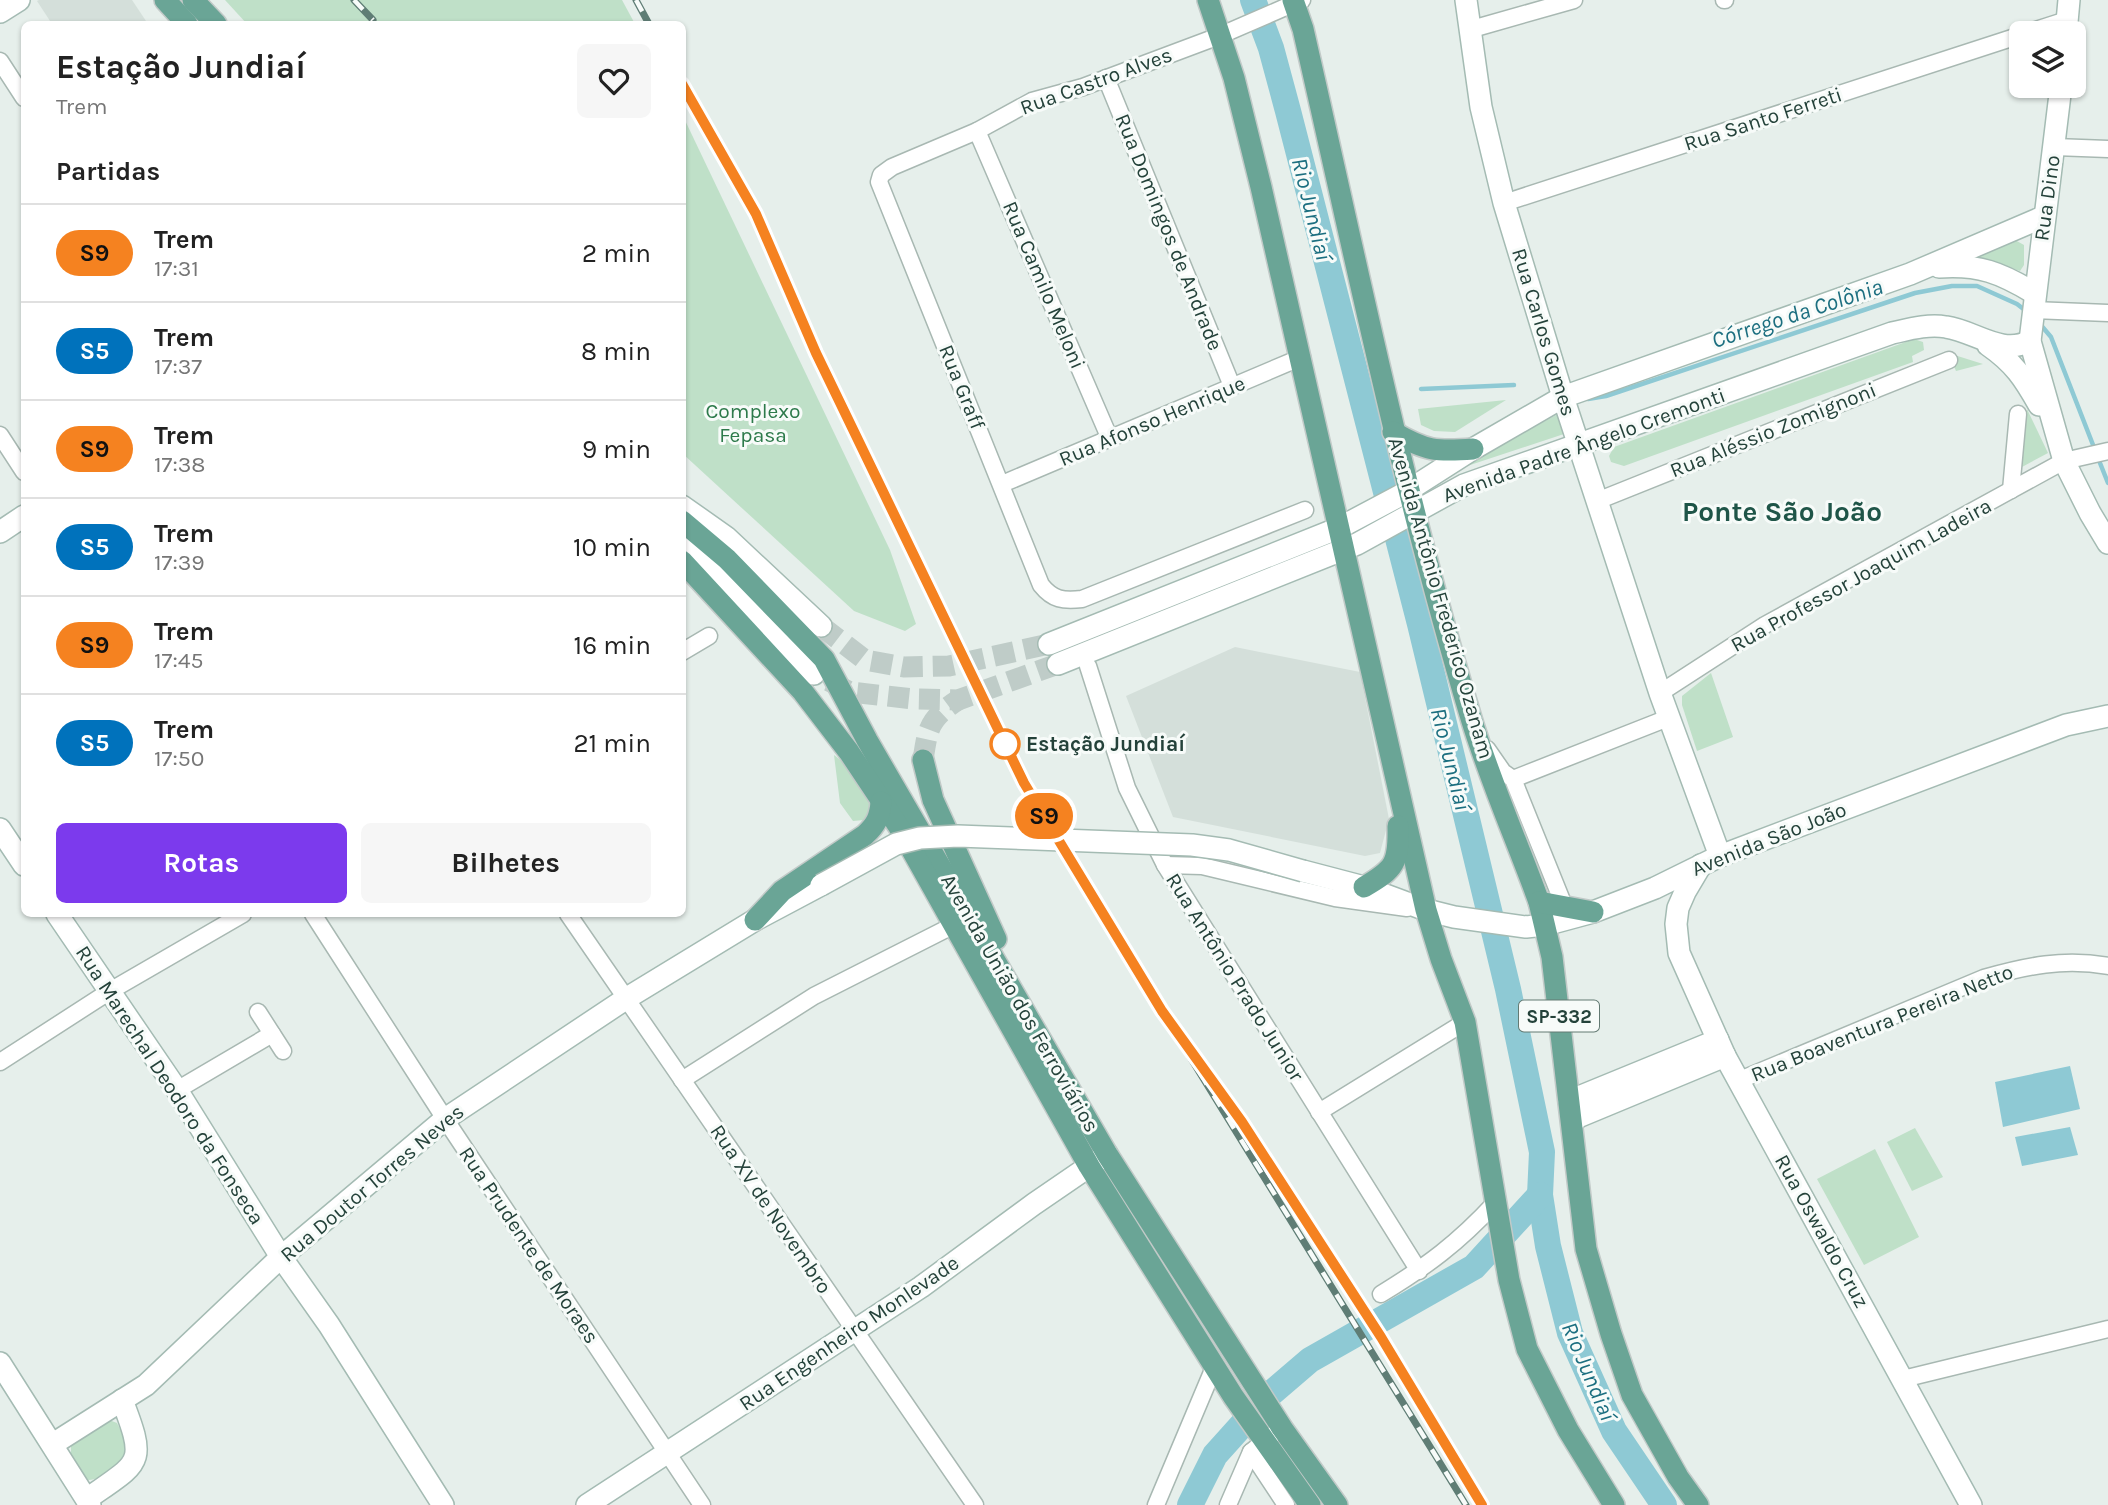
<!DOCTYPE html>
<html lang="pt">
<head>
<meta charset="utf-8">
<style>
	body { margin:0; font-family:Karla,sans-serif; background:#f6f6f6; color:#222; height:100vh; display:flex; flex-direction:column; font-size:26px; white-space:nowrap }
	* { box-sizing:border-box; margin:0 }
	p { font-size:23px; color:#767676 }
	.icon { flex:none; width:38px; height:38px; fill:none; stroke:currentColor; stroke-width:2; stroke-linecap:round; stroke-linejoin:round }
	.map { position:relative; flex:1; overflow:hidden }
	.sheet { position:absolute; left:21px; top:21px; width:665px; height:896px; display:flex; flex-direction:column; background:#fff; border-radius:10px; box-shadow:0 2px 5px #0004 }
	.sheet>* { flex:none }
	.badge { padding:0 14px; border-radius:23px; font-size:24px; line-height:46px }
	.controls { position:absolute; left:2009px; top:21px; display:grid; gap:14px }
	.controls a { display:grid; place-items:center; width:77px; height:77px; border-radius:10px; background:#fff; box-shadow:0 2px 5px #0004; font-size:35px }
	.map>.badge { position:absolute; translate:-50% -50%; box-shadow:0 0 0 4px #fff }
	h2 { padding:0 35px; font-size:26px; line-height:63px }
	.round { display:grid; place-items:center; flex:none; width:74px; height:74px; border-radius:10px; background:#f6f6f6 }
	.summary { display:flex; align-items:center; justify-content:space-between; height:119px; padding:0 35px }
	h1 { font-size:33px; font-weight:700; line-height:52px }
	.action { display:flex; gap:14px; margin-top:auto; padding:14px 35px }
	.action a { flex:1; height:80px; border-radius:10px; background:#7c3aed; color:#fff; font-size:28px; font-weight:700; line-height:80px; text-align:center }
	.action a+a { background:#f6f6f6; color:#222 }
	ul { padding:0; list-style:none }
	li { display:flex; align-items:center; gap:21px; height:98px; padding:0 35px; border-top:2px solid #e0e0e0 }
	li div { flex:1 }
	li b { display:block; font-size:26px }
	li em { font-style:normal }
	li .badge { min-width:77px; font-weight:700; text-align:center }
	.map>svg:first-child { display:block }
	.built { fill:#d4dfda }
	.green { fill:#bfe0c8 }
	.water { fill:#8ec9d4 }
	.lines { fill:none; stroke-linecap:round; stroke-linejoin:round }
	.stream { stroke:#8ec9d4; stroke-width:4.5 }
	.river { stroke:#8ec9d4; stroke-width:26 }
	.secondary-tunnel { stroke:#bfccc8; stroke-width:21; stroke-dasharray:21 10; stroke-linecap:butt }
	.primary-tunnel { stroke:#bfccc8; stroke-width:21; stroke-dasharray:21 10; stroke-linecap:butt }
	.street-casing { stroke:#a8b8b2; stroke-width:19 }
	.secondary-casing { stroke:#a4bbb3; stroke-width:24 }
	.primary-casing { stroke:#c2cac8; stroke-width:24 }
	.street { stroke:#fff; stroke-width:16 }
	.secondary { stroke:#fff; stroke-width:21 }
	.primary { stroke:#6aa596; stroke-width:21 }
	.rail-casing { stroke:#5f7d75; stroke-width:7 }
	.rail { stroke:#f7fbf9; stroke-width:4.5; stroke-dasharray:13; stroke-linecap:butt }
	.secondary-bridge-casing { stroke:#a4bbb3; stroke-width:24; stroke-linecap:butt }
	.secondary-bridge { stroke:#fff; stroke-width:21 }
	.line-casing { stroke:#fff; stroke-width:16 }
	.line { stroke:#f58220; stroke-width:10 }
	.stop-dot { fill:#fff; stroke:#f58220; stroke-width:3.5 }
	.labels { text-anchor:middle; stroke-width:6; stroke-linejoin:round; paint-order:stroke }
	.shield { fill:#f7fbf9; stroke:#637a73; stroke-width:2 }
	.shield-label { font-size:19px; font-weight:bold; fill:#24423a }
	.street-label { font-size:21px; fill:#24423a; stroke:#f7fbf9 }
	.park-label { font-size:21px; fill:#2d7a4b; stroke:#f7fbf9 }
	.stop-label { font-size:21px; font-weight:bold; fill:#24423a; stroke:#f7fbf9; text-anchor:start }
	.water-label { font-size:23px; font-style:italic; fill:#1c6f80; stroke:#f7fbf9 }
	.district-label { font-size:28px; font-weight:bold; fill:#1f5548; stroke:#f7fbf9 }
</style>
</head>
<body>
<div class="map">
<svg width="2108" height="1505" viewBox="0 0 2108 1505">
	<rect width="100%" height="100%" fill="#e6efeb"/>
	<g class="built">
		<path d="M39,0h93l16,24h-96l-15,-23z"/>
		<path d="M1235,647l125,25 29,147 -9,34 -15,3 -192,-39 -47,-121z"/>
	</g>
	<g class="green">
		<path d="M225,0h397l13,24h-388z"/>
		<path d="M682,114l208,436 26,74 -11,7 -51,-20 -171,-157z"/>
		<path d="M2015,240l9,5v20l-4,6 -41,-13 3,-7z"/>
		<path d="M1914,339l9,3 1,8 -12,6 1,6 -289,104 -13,-4 -2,-6 5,-9z"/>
		<path d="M1948,353l35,11 -27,7z"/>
		<path d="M1506,400l-51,32 -21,-1 -13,-6 -3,-16z"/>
		<path d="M2027,409l21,44 -26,14z"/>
		<path d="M1560,413l7,20 -115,38z"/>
		<path d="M1711,673l22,64 -36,14 -15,-46v-9z"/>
		<path d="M834,755c10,6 35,38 35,49 1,7 -2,11 -5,16l-11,1 -13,-18z"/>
		<path d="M1512,794l35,90 -4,-2 -3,-7 -27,-71z"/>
		<path d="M1915,1128l28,49 -31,14 -25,-49z"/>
		<path d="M1875,1149l44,88 -55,28 -47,-86z"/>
		<path d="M109,1420l8,3 14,28c-5,15 -27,28 -43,29l-17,-25v-11z"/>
	</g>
	<g class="water">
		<path d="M2070,1066l10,43 -77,18 -8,-45z"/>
		<path d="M2070,1127l8,28 -56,11 -7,-29z"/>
	</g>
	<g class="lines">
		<g class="stream">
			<path d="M2040,324l11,13 44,113"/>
			<path d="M1421,389l93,-4"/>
			<path d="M1588,399l18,-3 309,-103 37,-7h25l40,18 9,7"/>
			<path d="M2098,458l10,25"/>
		</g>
		<g class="river">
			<path d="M1253,0l18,48 17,63 132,513 88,365 34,163 -2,43 8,51 22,87 44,98 50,74"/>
			<path d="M1190,1505l25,-50 53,-59 42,-36 164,-93 66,-72"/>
		</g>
		<g class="secondary-tunnel">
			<path d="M821,626l44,34 39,7 45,-1 100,-22"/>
			<path d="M829,681l21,11 64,7 44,1 100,-36"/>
		</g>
		<path class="primary-tunnel" d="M923,760c5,-33 6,-41 35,-60"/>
		<defs>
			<g id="street">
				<path d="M1302,0l-83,36 -136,51 -51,14 -55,30 -85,36 -11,8 -2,7 162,403c12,15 22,16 41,14l223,-89"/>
				<path d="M1724,0h1"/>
				<path d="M1472,29l102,-29"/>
				<path d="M2026,33l41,-13"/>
				<path d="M0,61l24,37"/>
				<path d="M1106,78l126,308"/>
				<path d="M977,131l133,308"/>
				<path d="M2055,147l53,2"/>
				<path d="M1504,203l517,-168"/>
				<path d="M2033,310l75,3"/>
				<path d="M0,435l24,37"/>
				<path d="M1002,484l300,-127"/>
				<path d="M2011,490l7,-76"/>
				<path d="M1597,501l352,-141"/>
				<path d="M682,652l27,-16"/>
				<path d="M1088,666l39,122 38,77 254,406"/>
				<path d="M1660,693l105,-68 246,-135 53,-29 44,-10"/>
				<path d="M1487,749l16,23 10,7 52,129"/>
				<path d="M1513,779l155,-61"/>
				<path d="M1165,865l37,1 133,32 72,10"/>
				<path d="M313,914l132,205 257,386"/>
				<path d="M568,914l407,591"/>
				<path d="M258,1012l25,39"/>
				<path d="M0,1062l110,-71 133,-77"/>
				<path d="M682,1080l132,-84 138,-70"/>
				<path d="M1740,1080l244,-102c42,-12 80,-20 124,-12"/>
				<path d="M177,1090l95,-56"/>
				<path d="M1319,1112l146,-90"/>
				<path d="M1381,1294c46,-28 77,-51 114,-91"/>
				<path d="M1903,1379l205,-50"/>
				<path d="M1251,1452l35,53"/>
				<path d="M1156,1505l59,-140"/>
				<path d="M1228,1505l23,-53 21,-17"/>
			</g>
			<g id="secondary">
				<path d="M1466,0l15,107 23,96 59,194 97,296 60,163"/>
				<path d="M0,12l19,-12"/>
				<path d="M2066,33l3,-33"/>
				<path d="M2061,86l-31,255 34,120 26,52 18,30"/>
				<path d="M1939,267c40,-3 62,6 95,26"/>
				<path d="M1988,345c26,18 36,33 51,60"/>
				<path d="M682,506l44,31 95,89"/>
				<path d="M0,532l24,-16"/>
				<path d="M682,540l37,34 95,100"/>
				<path d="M1049,644l290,-116 62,-33 72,-46 90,-52 347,-123 133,-57"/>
				<path d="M1058,664l299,-120 107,-59 428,-152c18,-4 36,-9 54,-6 29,4 55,29 84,14"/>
				<path d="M0,829l24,36"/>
				<path d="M1701,865l-16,27 -7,16 -2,16 3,29 46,103 246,449"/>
				<path d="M1303,871l61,16 62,23 28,7 72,10 19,-2 48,-13 62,-24 65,-32 346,-131 42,-9"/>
				<path d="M57,914l120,176 104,167 48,68 114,180"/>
				<path d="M1569,1101l149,-61"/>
				<path d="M1572,1123l6,-6 147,-61"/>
				<path d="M0,1363l90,142"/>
				<path d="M53,1444l93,-59 135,-128 164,-138 182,-121 128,-78 66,-35"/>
				<path d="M87,1499c54,-38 60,-34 35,-99"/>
				<path d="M587,1505l334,-218 113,-83 73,-50"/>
			</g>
			<g id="primary">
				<path d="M165,0l22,24"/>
				<path d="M193,0l23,24"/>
				<path d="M1208,0l26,78 27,109 165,723 15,49 24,63 44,258 18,69 41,81 46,75"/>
				<path d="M1293,0l10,29c53,231 100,463 168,689 19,63 46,123 68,184l13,55 34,292 25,85 21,61 46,82 20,28"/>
				<path d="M1393,432c33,19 43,20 80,17"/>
				<path d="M682,521l45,38 97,100 43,81 240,414 175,274 55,77"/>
				<path d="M682,561l121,131 46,60 50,75 190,339 144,230 77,109"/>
				<path d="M923,760l10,40 63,139"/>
				<path d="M1364,887c31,-18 35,-24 34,-61"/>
				<path d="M1539,902l54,10"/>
				<path d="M755,920l27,-29 83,-56c11,-10 15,-18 16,-33"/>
			</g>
		</defs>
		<use href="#street" class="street-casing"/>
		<use href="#secondary" class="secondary-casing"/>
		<use href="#primary" class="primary-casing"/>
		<use href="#street" class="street"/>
		<use href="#secondary" class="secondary"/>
		<use href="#primary" class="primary"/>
		<defs>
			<g id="rail">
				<path d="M354,0l19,20"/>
				<path d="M636,0l13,24"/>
				<path d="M682,84l74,130 60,139 208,430 73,123 369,599"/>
				<path d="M1249,1133l132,204 101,168"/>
			</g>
		</defs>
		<use href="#rail" class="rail-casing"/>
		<use href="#rail" class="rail"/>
		<defs>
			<path id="secondary-bridge" d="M821,885l75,-41 24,-6 38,-2 234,9 37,5 74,21"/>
		</defs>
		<use href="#secondary-bridge" class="secondary-bridge-casing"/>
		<use href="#secondary-bridge" class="secondary-bridge"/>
	</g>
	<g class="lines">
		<defs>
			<path id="line" d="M682,84l74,130 60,139 208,430 138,228 80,111 139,215 101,168"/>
		</defs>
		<use href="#line" class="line-casing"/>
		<use href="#line" class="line"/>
	</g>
	<circle class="stop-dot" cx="1005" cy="744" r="14"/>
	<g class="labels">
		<rect class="shield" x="1519" y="1000.5" width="80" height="31" rx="5"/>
		<g class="shield-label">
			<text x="1559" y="1023">SP-332</text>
		</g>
		<g class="street-label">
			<text transform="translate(1096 81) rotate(-20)" y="7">Rua Castro Alves</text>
			<text transform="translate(1763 119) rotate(-18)" y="7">Rua Santo Ferreti</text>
			<text transform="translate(2047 198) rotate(-82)" y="7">Rua Dino</text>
			<text transform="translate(1169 232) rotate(68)" y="7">Rua Domingos de Andrade</text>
			<text transform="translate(1044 285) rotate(67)" y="7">Rua Camilo Meloni</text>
			<text transform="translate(1544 332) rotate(73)" y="7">Rua Carlos Gomes</text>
			<text transform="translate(962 387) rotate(68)" y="7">Rua Graff</text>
			<text transform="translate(1152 421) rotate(-23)" y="7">Rua Afonso Henrique</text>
			<text transform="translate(1773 430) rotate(-22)" y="7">Rua Aléssio Zomignoni</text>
			<text transform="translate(1584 445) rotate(-20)" y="7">Avenida Padre Ângelo Cremonti</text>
			<text transform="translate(1861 575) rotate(-29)" y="7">Rua Professor Joaquim Ladeira</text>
			<text transform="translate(1441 598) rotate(74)" y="7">Avenida Antônio Frederico Ozanam</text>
			<text transform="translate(1769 839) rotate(-22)" y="7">Avenida São João</text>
			<text transform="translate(1235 977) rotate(58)" y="7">Rua Antônio Prado Junior</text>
			<text transform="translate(1020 1003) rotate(60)" y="7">Avenida União dos Ferroviários</text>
			<text transform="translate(1882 1023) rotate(-22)" y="7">Rua Boaventura Pereira Netto</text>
			<text transform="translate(170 1085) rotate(57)" y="7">Rua Marechal Deodoro da Fonseca</text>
			<text transform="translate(372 1183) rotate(-40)" y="7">Rua Doutor Torres Neves</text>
			<text transform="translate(771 1209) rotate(56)" y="7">Rua XV de Novembro</text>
			<text transform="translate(1822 1231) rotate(61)" y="7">Rua Oswaldo Cruz</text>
			<text transform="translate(529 1245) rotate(56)" y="7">Rua Prudente de Moraes</text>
			<text transform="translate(849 1333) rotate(-34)" y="7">Rua Engenheiro Monlevade</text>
		</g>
		<g class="park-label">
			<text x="753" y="418">Complexo<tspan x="753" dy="24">Fepasa</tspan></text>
		</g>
		<g class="stop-label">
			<text x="1026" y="751">Estação Jundiaí</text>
		</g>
		<g class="water-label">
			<text transform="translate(1312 209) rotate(76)" y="8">Rio Jundiaí</text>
			<text transform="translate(1797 313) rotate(-18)" y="8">Córrego da Colônia</text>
			<text transform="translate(1451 759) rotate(76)" y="8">Rio Jundiaí</text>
			<text transform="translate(1589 1371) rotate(67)" y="8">Rio Jundiaí</text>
		</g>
		<g class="district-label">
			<text x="1782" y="521">Ponte São João</text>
		</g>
	</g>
</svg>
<div class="controls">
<a><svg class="icon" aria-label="layers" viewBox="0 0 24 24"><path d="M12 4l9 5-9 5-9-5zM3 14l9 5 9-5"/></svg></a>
</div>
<b class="badge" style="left:1044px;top:816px;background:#f58220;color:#111">S9</b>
<section class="sheet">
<div class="summary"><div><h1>Estação Jundiaí</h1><p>Trem</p></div><a class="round"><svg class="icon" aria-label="heart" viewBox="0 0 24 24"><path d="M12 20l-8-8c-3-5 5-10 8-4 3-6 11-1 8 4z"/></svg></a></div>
<h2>Partidas</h2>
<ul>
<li><span class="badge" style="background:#f58220;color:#111">S9</span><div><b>Trem</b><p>17:31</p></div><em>2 min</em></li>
<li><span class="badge" style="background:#0072bc;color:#fff">S5</span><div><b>Trem</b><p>17:37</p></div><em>8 min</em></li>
<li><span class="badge" style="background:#f58220;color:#111">S9</span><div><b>Trem</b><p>17:38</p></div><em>9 min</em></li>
<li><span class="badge" style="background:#0072bc;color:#fff">S5</span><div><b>Trem</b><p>17:39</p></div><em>10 min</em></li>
<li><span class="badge" style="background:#f58220;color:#111">S9</span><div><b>Trem</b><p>17:45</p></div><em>16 min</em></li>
<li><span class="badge" style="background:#0072bc;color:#fff">S5</span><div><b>Trem</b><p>17:50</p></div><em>21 min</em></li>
</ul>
<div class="action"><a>Rotas</a><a>Bilhetes</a></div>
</section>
</div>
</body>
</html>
